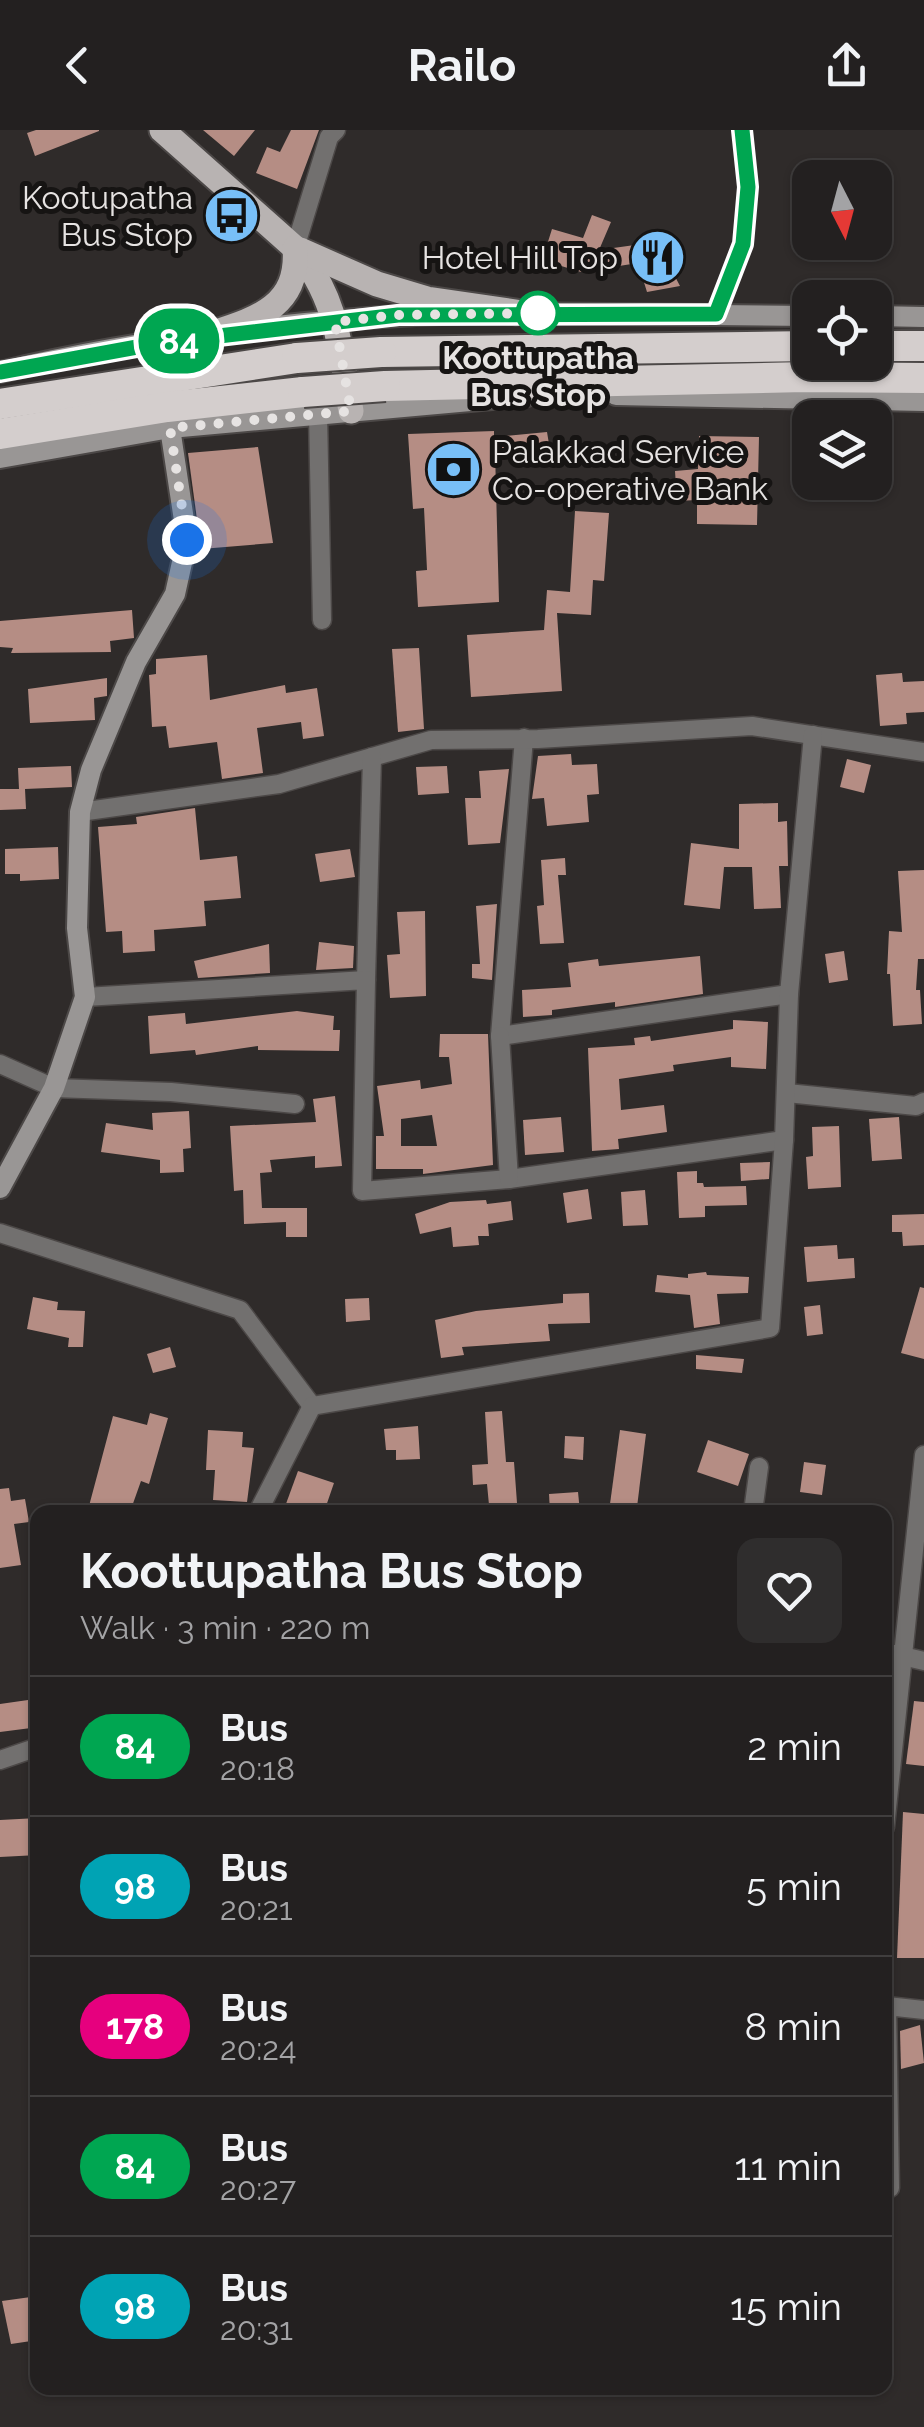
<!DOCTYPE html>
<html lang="en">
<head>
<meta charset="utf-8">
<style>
	body { margin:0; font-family:Raleway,sans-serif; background:#2f2d2d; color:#f1f3f6; height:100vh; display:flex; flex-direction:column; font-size:38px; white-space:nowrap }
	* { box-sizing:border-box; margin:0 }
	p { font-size:32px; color:#a3a3a5 }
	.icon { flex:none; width:55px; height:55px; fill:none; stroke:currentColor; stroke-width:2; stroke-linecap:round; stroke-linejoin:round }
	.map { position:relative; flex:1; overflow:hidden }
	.details { position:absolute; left:30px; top:1375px; width:862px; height:890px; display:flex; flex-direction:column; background:#232020; border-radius:20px; box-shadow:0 2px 8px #0004,0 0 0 2px #403e3e }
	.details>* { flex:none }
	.badge { padding:0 20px; border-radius:32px; font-size:35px; line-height:65px }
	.needle { width:65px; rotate:174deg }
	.buttons { position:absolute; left:792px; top:30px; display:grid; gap:20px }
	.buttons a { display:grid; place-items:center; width:100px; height:100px; border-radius:20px; background:#232020; box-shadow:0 2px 8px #0004,0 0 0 2px #403e3e; font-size:50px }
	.you { position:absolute; width:50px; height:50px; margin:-25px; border:8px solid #fff; border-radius:50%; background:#1a73e8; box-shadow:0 0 0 15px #1a73e833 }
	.map>.badge { position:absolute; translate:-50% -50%; box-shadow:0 0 0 5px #fff }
	.round { display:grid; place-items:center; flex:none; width:105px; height:105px; border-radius:20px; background:#2f2d2d }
	.overview { display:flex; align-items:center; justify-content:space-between; height:170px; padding:0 50px }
	h1 { font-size:48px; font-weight:700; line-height:75px }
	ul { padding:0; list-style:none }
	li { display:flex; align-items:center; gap:30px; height:140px; padding:0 50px; border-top:2px solid #403e3e }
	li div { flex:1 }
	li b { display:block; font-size:38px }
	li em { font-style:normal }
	li .badge { min-width:110px; font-weight:700; text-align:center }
	header { display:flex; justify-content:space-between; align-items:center; height:130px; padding:0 50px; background:#232020; font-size:45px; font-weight:700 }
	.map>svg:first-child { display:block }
	.building { fill:#b58d84; fill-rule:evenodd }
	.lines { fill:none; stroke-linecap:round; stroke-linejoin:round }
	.lane-casing { stroke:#4c4847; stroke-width:12 }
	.street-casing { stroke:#4c4847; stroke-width:21 }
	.secondary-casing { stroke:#4c4847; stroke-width:24 }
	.primary-casing { stroke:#4c4847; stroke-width:29 }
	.highway-casing { stroke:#4c4847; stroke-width:34 }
	.lane { stroke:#72706f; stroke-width:9 }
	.street { stroke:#72706f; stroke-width:18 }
	.secondary { stroke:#999695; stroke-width:20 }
	.primary { stroke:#b8b3b2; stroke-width:25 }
	.highway { stroke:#d4cecd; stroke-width:30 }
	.highway-bridge-casing { stroke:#4c4847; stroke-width:34; stroke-linecap:butt }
	.highway-bridge { stroke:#d4cecd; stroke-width:30 }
	.line-casing { stroke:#fff; stroke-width:22 }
	.line { stroke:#00a651; stroke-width:15 }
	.walk { stroke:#e6e3e2; stroke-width:10; stroke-dasharray:0 18 }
	.stop-dot { fill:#fff; stroke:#00a651; stroke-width:5 }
	.labels { text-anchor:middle; stroke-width:10; stroke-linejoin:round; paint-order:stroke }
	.poi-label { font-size:32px; fill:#e6e3e2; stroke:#161413; text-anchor:end }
	.stop-label { font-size:32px; font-weight:bold; fill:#e6e3e2; stroke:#161413 }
</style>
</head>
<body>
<header><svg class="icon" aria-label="back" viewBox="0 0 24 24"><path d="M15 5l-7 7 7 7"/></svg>Railo<svg class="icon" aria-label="share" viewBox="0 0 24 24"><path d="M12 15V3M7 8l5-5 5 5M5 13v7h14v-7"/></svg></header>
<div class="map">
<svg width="924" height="2297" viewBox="0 0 924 2297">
	<rect width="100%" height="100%" fill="#2f2b2a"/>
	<g class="building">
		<path d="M36,0h63v1l-64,25 -8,-23z"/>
		<path d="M203,0h52l-21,26z"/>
		<path d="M291,0h28l-22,59 -41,-16 11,-26 13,5z"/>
		<path d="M592,85l19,7 -12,28 43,-6 1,-5 32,-1 -5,29 10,19 -33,6 -9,-29 -57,9 -33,-10 -2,-14 6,-19 31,9z"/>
		<path d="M494,301v6l53,-5 3,18 -55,1 4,151 -81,5 -2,-36 11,-1 -3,-62 -11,1 -5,-75z"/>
		<path d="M699,306l60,1 -2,88 -60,-1v-24l-20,1 -2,-30 23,-2z"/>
		<path d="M258,317l15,96 -72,6 -13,-96z"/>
		<path d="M575,381l34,2 -5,68 -11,-1 -2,35 -34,-2 5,78 -91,6 -4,-62 77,-5 3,-40 23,2z"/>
		<path d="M132,480l2,28 -24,3 1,11 -100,1 2,-5 -13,-1v-26z"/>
		<path d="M419,518l5,81 -26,3 -6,-83z"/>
		<path d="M207,525l3,45 75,-15 1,8 31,-5 7,48 -21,3 -2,-17 -44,6 6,45 -41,6 -5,-37 -48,6 -3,-22 -14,1 -3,-52 7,-1v-15z"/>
		<path d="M902,543l1,9 21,-1v31l-18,1 1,11 -27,2 -4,-51z"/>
		<path d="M107,548v18l-13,2 1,22 -65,3 -2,-34z"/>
		<path d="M571,624l1,11 25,-1 2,30 -12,1 2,27 -42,4 -3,-28 -12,1 6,-43z"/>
		<path d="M847,629l24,6 -7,28 -24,-6z"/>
		<path d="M71,636l1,21 -47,2 1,20 -26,1v-21h19l-1,-21z"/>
		<path d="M447,636l2,27 -31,2 -2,-28z"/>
		<path d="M509,639l-9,74 -32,2 -3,-47h16l-2,-27z"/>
		<path d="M778,673v19l9,-1 1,45h-9l2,42 -27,1 -2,-42h-28l-4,42 -36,-4 7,-62 48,6v-45z"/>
		<path d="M195,678l5,52 37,-4 4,42 -37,3 2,25 -52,4 1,21 -32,2 -1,-22 -16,1 -8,-105 39,-3 -1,-7z"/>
		<path d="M58,717l1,32 -39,2v-7h-15v-25z"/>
		<path d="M350,719l5,28 -35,5 -5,-28z"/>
		<path d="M565,728l1,17h-8l6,68 -24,1 -3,-38 7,-1 -3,-45z"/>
		<path d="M924,740v89h-6l-2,31h4l2,34 -29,2 -3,-52h-3l2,-43 13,1 -4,-61z"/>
		<path d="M497,774l-5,76 -20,-2v-14h8l-4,-58z"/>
		<path d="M425,781l1,85 -36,2 -3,-43 13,-1 -3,-42z"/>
		<path d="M319,812l35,4 -1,22 -37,2z"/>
		<path d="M269,814l1,29 -72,5 -4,-17z"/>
		<path d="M844,821l4,29 -19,3 -4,-29z"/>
		<path d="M700,826l3,38 -88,13v-5l-63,8v5l-29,2 -1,-27 49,-3 -3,-24 30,-4 1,7z"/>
		<path d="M297,881l37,5 -1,14h7l-1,21 -81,-1v-4l-62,9 -1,-5 -45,4 -2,-38 37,-3 1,11z"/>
		<path d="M733,890l35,2 -2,47 -35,-2v-10l-58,8 1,6 -55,8 2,31 43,-5 3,27 -49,7 1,10 -27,2 -4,-103 47,-3 -1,-7 16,-2 1,5 82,-12z"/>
		<path d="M440,904h48l5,131 -70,9v-5h-47v-33h8l-7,-50 43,-6 1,9 31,-5 -3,-27h-10zM432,985l5,31h-36v-27z"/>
		<path d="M335,966l7,70 -27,2v-12l-45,4 2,12 -12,1 2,35h45v29h-21v-15l-42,2 -1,-34 -9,1 -4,-65 86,-4 -3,-23z"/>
		<path d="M189,981l2,37 -8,1 1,23 -24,1v-13l-59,-8 5,-29 47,7 -1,-17z"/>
		<path d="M561,987l3,35 -39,3 -2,-35z"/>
		<path d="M899,987l3,42 -30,2 -3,-42z"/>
		<path d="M839,996l2,61 -33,2 -2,-32 7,-1 -1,-29z"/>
		<path d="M770,1032l-1,17 -28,2 -1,-18z"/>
		<path d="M697,1041v12h6l1,4 42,-1 1,19 -42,1v11l-26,1 -2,-46z"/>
		<path d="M588,1059l4,30 -25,4 -4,-30z"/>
		<path d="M645,1060l3,35 -25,1 -2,-34z"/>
		<path d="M486,1070l1,4 24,-3 2,19 -25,4 1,12h-11l1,9 -26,2 -2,-20 -31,7 -5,-20 35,-12z"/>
		<path d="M924,1084v31l-21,1 -1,-14h-10v-17z"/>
		<path d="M837,1115l1,14 16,-1 1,20 -48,4 -3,-35z"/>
		<path d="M706,1142l1,3 42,2 -1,16 -31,1 3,30 -26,4 -4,-33 -35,-3 2,-17 31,3v-4z"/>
		<path d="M920,1157l4,1v71l-23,-6z"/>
		<path d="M589,1163l1,30 -42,1 2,17 -88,6 2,8 -23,3 -6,-38 41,-9 87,-8v-9z"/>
		<path d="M33,1167l25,5 -1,8 28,1 -2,36h-15l1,-9 -42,-9z"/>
		<path d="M369,1168l1,22 -24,2 -1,-23z"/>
		<path d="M820,1175l3,29 -16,2 -3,-29z"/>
		<path d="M170,1217l6,20 -23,6 -6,-19z"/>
		<path d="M696,1225l48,4 -2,14 -46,-4z"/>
		<path d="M502,1281l4,51h8l3,41 -28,2 -2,-21 -14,1 -1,-20 16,-1 -3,-52z"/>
		<path d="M150,1283l18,5 -19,66 -8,-3 -11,31h-22l-19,-6 24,-90 34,9z"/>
		<path d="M418,1296l2,33 -24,1v-10h-10l-2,-21z"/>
		<path d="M208,1300l35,2 -1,15 12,1 -7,54 -34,-2 2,-30h-9z"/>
		<path d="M620,1300l26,4 -9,73 -27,-3z"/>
		<path d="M565,1306l19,1 -1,23 -19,-2z"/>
		<path d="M708,1310l41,14 -11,32 -41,-14z"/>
		<path d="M804,1332l22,3 -4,30 -22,-3z"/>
		<path d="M298,1341l36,12 -10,29h-41z"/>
		<path d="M9,1358l2,13 14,-2 4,23 -15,2 7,41 -21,3v-79z"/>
		<path d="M578,1362l2,20h-30l-1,-18z"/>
		<path d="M28,1570l3,28 -31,4v-28z"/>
		<path d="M914,1571l10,1v64l-18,-2z"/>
		<path d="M903,1682l21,2v144h-27z"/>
		<path d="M38,1688v37l-38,2v-37z"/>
		<path d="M920,1895l4,38 -23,6 -1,-38z"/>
		<path d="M38,2166v44l-27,4 -9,-43z"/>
	</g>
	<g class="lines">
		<defs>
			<path id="lane" d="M717,182l26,-68 5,-57 -6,-57"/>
			<g id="street">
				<path d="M295,118l34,-111 7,-7"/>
				<path d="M318,283l4,207"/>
				<path d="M524,608l-24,298 289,-42"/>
				<path d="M80,682l199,-28 152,-44 107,-1 214,-13 172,26"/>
				<path d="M366,850l6,-223"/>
				<path d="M85,867l281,-17 -4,211 147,-12 275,-39"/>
				<path d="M500,906l9,143"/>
				<path d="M0,934l54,24 117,4 124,12"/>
				<path d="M787,963l129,13 8,-4"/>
				<path d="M0,1103l240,77 72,96"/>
				<path d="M258,1382l54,-106 458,-78 14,-188 5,-146 24,-259"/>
				<path d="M753,1382l6,-45"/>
				<path d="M885,1522l39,9"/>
				<path d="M0,1630l38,-13"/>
				<path d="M885,1697l39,-372"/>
				<path d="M890,2058l-3,-182 37,4"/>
			</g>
			<g id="secondary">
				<path d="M503,183l307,3"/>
				<path d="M875,186l49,1"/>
				<path d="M0,242c145,-35 320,-55 469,-59"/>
				<path d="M616,265l308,6"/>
				<path d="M0,328l170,-30 357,-32"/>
				<path d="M0,1058l54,-100 31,-91 -8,-69 3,-116 11,-42 45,-108 39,-68 12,-54 -17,-112"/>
			</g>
			<g id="primary">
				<path d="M162,0l133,118c43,49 45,101 56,163"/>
				<path d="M300,120l77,34 50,15 89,13"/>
				<path d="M198,208c50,-17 102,-26 97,-90"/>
			</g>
			<g id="highway">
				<path d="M875,216h49"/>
				<path d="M381,222l429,-6"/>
				<path d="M385,256l420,-9 119,1"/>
				<path d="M0,274l297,-46"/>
				<path d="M0,304l167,-27 136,-15"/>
			</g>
		</defs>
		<use href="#lane" class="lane-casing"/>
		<use href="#street" class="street-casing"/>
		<use href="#secondary" class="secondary-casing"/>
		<use href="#primary" class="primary-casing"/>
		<use href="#highway" class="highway-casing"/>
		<use href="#lane" class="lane"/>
		<use href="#street" class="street"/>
		<use href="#secondary" class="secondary"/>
		<use href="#primary" class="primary"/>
		<use href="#highway" class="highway"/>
		<defs>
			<g id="highway-bridge">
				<path d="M297,228l84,-6"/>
				<path d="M303,262l82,-6"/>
			</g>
		</defs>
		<use href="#highway-bridge" class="highway-bridge-casing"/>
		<use href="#highway-bridge" class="highway-bridge"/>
	</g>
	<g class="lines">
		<defs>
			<path id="line" d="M0,242l159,-29 239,-28 318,-1 27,-70 5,-57 -6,-57"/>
		</defs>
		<use href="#line" class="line-casing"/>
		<use href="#line" class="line"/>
		<path class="walk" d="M187,410l-17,-112 181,-17 -16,-89 63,-7 158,-2h-18"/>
	</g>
	<defs>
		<symbol id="bus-disc" viewBox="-11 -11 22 22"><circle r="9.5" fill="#78bff7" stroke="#161413"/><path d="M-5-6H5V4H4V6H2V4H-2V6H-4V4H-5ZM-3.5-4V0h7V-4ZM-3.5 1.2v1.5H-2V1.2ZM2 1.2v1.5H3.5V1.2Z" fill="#111"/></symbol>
		<symbol id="restaurant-disc" viewBox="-11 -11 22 22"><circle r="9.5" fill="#78bff7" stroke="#161413"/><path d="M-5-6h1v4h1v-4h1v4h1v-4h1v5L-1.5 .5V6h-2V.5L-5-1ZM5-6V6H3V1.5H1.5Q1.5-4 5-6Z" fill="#111"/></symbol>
		<symbol id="bank-disc" viewBox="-11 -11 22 22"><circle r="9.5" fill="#78bff7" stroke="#161413"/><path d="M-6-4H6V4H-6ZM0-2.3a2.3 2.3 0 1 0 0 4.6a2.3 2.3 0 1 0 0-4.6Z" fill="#111"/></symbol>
	</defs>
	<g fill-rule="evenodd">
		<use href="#bus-disc" x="200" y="54" width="63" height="63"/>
		<use href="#restaurant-disc" x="626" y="96" width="63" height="63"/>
		<use href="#bank-disc" x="422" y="308" width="63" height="63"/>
	</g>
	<circle class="stop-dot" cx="538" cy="183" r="20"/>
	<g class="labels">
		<g class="poi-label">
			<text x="193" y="79">Kootupatha<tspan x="193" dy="37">Bus Stop</tspan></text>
			<text x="618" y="139">Hotel Hill Top</text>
			<text x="492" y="333" text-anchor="start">Palakkad Service<tspan x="492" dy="37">Co-operative Bank</tspan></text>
		</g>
		<g class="stop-label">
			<text x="538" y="239">Koottupatha<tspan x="538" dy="37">Bus Stop</tspan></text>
		</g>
	</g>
</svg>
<div class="buttons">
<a><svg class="needle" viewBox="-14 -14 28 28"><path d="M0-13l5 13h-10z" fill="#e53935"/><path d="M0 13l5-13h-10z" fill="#a3a3a5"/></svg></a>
<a><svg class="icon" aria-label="locate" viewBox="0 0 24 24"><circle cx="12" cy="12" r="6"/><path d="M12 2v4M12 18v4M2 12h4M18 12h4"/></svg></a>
<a><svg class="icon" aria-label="layers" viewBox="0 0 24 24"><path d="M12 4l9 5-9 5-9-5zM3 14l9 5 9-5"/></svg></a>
</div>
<div class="you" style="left:187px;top:410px"></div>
<b class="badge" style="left:179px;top:211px;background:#00a651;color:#fff">84</b>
<section class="details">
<div class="overview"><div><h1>Koottupatha Bus Stop</h1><p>Walk · 3 min · 220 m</p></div><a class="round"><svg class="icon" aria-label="heart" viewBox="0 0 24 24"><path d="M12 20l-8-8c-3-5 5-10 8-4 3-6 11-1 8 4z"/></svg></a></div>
<ul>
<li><span class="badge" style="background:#00a651;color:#fff">84</span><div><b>Bus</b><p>20:18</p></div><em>2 min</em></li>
<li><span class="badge" style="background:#00a3b4;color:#fff">98</span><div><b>Bus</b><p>20:21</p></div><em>5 min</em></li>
<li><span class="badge" style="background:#e6007e;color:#fff">178</span><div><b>Bus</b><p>20:24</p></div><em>8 min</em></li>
<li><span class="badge" style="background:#00a651;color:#fff">84</span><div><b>Bus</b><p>20:27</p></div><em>11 min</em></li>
<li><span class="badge" style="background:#00a3b4;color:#fff">98</span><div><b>Bus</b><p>20:31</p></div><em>15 min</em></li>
</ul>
</section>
</div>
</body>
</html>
